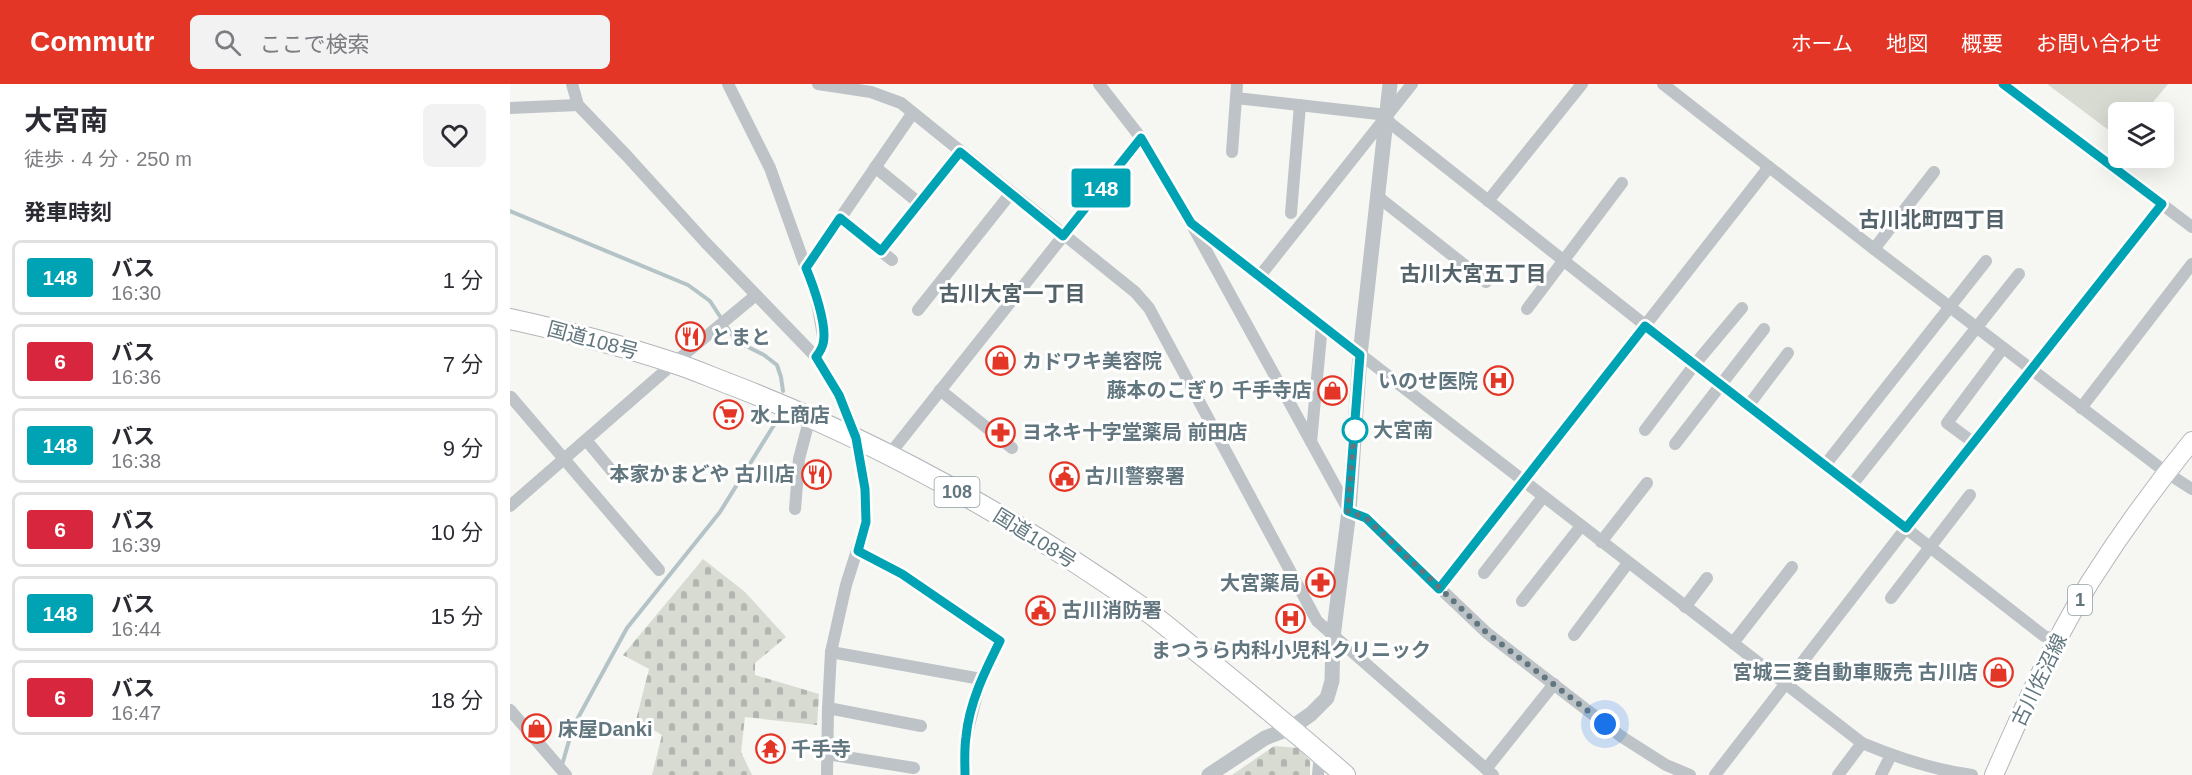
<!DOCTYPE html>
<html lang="ja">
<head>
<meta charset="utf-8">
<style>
	body { margin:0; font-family:Arial,"Noto Sans JP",sans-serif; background:#f2f2f3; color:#2b2b33; height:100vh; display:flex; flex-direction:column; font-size:22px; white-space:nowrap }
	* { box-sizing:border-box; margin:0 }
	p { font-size:20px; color:#7c7c81 }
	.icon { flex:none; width:33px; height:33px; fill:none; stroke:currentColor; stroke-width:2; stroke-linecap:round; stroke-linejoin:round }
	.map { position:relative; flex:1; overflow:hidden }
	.panel { display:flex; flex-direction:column; background:#fff; width:510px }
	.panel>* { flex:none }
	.badge { padding:0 12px; border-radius:4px; font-size:21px; line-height:39px }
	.tools { position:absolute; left:1598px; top:18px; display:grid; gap:12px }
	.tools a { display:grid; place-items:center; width:66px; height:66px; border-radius:9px; background:#fff; box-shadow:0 6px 24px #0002; font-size:30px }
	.you { position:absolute; width:30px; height:30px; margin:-15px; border:4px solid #fff; border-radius:50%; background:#1a73e8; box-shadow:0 0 0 9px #1a73e833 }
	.map>.badge { position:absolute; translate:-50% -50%; box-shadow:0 0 0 3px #fff }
	h2 { padding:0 24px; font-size:22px; line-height:54px }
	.round { display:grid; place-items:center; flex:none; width:63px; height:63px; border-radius:9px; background:#f2f2f3 }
	.overview { display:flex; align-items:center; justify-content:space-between; height:102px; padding:0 24px }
	h1 { font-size:28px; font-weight:700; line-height:45px }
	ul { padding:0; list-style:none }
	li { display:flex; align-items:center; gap:18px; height:75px; margin:0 12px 9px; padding:0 12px; border:3px solid #e1e1e2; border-radius:9px }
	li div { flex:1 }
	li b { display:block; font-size:22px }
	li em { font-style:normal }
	li .badge { min-width:66px; font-weight:700; text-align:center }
	header { display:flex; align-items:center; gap:36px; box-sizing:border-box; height:84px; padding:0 30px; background:#e33627; color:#fff }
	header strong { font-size:28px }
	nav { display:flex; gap:33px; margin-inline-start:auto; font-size:21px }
	.search { width:420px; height:54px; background:#f2f2f3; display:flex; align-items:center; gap:15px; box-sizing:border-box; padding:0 21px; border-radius:9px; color:#7c7c81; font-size:22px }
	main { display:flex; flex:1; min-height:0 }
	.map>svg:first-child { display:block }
	.green { fill:#d7dbd2 }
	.cemetery { fill:url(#cemetery-stones) }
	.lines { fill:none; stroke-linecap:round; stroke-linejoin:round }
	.stream { stroke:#b4c4c6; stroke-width:4 }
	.primary-casing { stroke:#b1b7ba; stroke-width:20 }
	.trunk-casing { stroke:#b0b6b9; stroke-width:22 }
	.minor { stroke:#bdc3c6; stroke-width:12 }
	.tertiary { stroke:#bdc3c6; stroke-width:15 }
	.primary { stroke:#fff; stroke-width:18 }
	.trunk { stroke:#fff; stroke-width:20 }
	.line-casing { stroke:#fff; stroke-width:14 }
	.line { stroke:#00a3b4; stroke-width:9 }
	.walk { stroke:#61767e; stroke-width:6; stroke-dasharray:0 10.8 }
	.stop-dot { fill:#fff; stroke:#00a3b4; stroke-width:3 }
	.labels { text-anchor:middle; stroke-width:6; stroke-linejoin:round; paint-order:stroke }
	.shield { fill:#fff; stroke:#909fa5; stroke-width:1.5 }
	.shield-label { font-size:18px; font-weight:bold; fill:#61767e }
	.poi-label { font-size:20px; font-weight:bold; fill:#61767e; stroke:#fff; text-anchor:start }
	.street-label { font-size:20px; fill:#61767e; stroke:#fff }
	.stop-label { font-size:20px; font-weight:bold; fill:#61767e; stroke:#fff; text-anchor:start }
	.neighbourhood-label { font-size:21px; font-weight:bold; fill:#536369; stroke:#fff }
</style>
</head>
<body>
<header>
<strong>Commutr</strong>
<div class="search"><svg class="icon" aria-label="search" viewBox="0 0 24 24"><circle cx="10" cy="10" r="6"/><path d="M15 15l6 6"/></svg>ここで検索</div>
<nav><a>ホーム</a><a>地図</a><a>概要</a><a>お問い合わせ</a></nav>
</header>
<main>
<section class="panel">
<div class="overview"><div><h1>大宮南</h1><p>徒歩 · 4 分 · 250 m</p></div><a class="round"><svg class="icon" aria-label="heart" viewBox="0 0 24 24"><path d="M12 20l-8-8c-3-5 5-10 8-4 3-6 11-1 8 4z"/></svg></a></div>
<h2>発車時刻</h2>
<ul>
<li><span class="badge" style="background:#00a3b4;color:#fff">148</span><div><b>バス</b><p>16:30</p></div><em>1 分</em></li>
<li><span class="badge" style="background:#d7263d;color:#fff">6</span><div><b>バス</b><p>16:36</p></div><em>7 分</em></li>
<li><span class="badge" style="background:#00a3b4;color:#fff">148</span><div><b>バス</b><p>16:38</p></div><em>9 分</em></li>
<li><span class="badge" style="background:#d7263d;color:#fff">6</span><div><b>バス</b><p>16:39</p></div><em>10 分</em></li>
<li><span class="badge" style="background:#00a3b4;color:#fff">148</span><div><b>バス</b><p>16:44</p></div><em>15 分</em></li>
<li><span class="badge" style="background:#d7263d;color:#fff">6</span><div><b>バス</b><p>16:47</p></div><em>18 分</em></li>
</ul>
</section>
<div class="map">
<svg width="1682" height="691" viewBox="0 0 1682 691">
	<defs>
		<pattern id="cemetery-stones" width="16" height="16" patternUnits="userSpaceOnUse" patternTransform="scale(1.5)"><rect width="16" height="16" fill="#d7dbd2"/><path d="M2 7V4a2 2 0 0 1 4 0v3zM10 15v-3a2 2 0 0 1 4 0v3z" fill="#b2b6b0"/></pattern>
	</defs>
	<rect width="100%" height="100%" fill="#f6f6f3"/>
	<path class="green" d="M1537,0h121l-23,28h-27v25z"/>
	<g class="cemetery">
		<path d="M193,475l42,33 41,45 -31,26v12l64,19 -2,31 -72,-8 -4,35 11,23h-100l10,-40 -26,-15 13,-51 -26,-14z"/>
		<path d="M764,662l24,2 12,13v14h-78z"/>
	</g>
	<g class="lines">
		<g class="stream">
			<path d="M0,127l178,74 22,16 26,40 28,14 13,10 4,12 2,14"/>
			<path d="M52,681l11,-38 54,-99 93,-116 59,-95"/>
		</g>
		<defs>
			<path id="primary" d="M1484,691c29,-66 58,-131 96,-193 31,-49 65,-96 102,-141"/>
			<path id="trunk" d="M0,235c55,12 110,26 164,44 19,6 39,15 58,22 145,56 281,132 408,221 22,15 43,34 64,51 48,39 95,78 141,118"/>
		</defs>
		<use href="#primary" class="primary-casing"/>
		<use href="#trunk" class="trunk-casing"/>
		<g class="minor">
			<path d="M62,0l6,21 49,51 79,87 110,114 23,38 17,43 9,51 1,33 -20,63 -15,67 -3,56 -1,67"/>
			<path d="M218,0l42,84 46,128 8,46 -8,15"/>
			<path d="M308,0l53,8 30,11 234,189 14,16 168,313 176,154"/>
			<path d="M589,0l42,54 50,85 158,288 17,7 121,115 135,104 44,28 24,10"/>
			<path d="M1153,0l211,165 293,224 25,16"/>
			<path d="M1493,0l189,143"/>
			<path d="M726,14l142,16 7,5 260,206 399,311 13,4"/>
			<path d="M0,24l68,-3"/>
			<path d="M722,68l5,-68"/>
			<path d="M365,83l44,36"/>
			<path d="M867,112l109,86"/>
			<path d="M978,117l94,-117"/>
			<path d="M781,129l9,-108"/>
			<path d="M330,134l52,42"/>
			<path d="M681,139l671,520c36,15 72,27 110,32"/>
			<path d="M1364,165l60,-77"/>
			<path d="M371,167l79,-99"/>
			<path d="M296,184l106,-154"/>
			<path d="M749,193l153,-193"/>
			<path d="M1017,225l95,-126"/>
			<path d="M408,226l93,-117"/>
			<path d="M430,306l72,58"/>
			<path d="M1,313l148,173"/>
			<path d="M1238,322l40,-53"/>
			<path d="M1571,324l111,-144"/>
			<path d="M1135,346l50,-66 47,-56"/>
			<path d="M76,356l30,36"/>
			<path d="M801,358l11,-117"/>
			<path d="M1464,359l-27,-20 56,-75"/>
			<path d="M1165,360l89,-115"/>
			<path d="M379,371l252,-317"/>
			<path d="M1315,381l161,-204"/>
			<path d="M1341,402l168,-212"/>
			<path d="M0,422l164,-143 82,-68"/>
			<path d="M285,425l4,-50 11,-42"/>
			<path d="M1091,458l46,-59"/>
			<path d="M348,467l44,23 98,67 -19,38 -15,58 -1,38"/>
			<path d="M974,489l59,-76"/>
			<path d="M929,505l330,-422"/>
			<path d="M1381,514l79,-103"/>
			<path d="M1012,517l59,-75"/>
			<path d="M1175,523l22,-29"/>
			<path d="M1064,551l54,-72"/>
			<path d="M1223,559l59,-76"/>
			<path d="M321,568l150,27"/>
			<path d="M318,624l93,18"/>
			<path d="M0,626l56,65"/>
			<path d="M317,670l87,14"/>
			<path d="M976,685l68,-85"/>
			<path d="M808,691l2,-22"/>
			<path d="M1205,691l191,-247 256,-324"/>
			<path d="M1328,691l24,-32"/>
			<path d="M1371,691l10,-20"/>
		</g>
		<path class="tertiary" d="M699,691l56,-37 26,-10 20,-14 16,-16 5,-17 1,-44 16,-126 11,-156 30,-271"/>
		<use href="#primary" class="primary"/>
		<use href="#trunk" class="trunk"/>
	</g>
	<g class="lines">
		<defs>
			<path id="line" d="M455,691c0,-12 -1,-25 1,-38 3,-34 19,-66 34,-96l-98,-67 -44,-23 8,-29 -1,-33 -9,-51 -17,-43 -23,-38c3,-4 6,-9 7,-13 5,-18 -10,-59 -17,-76l34,-50 41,33 79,-99 103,84 78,-98 50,85 169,132 -12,156 18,7 73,71 206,-263 261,202 256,-324 -159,-120"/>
		</defs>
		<use href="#line" class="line-casing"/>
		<use href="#line" class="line"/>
		<path class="walk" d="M845,346v-8l-7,89 18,7 121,115 118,91"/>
	</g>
	<defs>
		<symbol id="restaurant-ring" viewBox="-11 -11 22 22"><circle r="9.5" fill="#fff" stroke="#e33627" stroke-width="1.5"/><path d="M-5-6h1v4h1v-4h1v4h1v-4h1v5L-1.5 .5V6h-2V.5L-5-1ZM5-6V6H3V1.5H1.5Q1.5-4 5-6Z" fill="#e33627"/></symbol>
		<symbol id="shop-ring" viewBox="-11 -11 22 22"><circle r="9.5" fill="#fff" stroke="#e33627" stroke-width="1.5"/><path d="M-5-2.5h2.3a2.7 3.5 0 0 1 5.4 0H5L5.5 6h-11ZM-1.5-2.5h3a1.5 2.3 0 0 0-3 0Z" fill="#e33627"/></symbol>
		<symbol id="hospital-ring" viewBox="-11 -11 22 22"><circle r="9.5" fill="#fff" stroke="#e33627" stroke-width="1.5"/><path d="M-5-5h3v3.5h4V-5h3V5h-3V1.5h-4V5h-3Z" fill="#e33627"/></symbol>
		<symbol id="supermarket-ring" viewBox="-11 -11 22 22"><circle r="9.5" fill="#fff" stroke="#e33627" stroke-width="1.5"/><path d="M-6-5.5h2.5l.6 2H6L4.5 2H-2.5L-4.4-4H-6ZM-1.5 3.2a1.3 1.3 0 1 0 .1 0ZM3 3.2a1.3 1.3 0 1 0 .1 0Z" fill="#e33627"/></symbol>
		<symbol id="pharmacy-ring" viewBox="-11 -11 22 22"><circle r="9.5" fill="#fff" stroke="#e33627" stroke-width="1.5"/><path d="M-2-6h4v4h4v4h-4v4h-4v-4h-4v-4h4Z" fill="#e33627"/></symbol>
		<symbol id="civic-ring" viewBox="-11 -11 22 22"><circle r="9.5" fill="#fff" stroke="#e33627" stroke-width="1.5"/><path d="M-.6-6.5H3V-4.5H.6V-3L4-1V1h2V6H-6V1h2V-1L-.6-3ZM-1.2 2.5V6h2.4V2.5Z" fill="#e33627"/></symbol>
		<symbol id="temple-ring" viewBox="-11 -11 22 22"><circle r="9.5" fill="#fff" stroke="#e33627" stroke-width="1.5"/><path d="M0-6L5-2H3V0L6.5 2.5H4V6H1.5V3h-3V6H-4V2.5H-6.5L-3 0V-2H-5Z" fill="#e33627"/></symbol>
	</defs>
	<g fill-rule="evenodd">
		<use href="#restaurant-ring" x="164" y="236" width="33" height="33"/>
		<use href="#shop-ring" x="474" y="260" width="33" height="33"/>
		<use href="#hospital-ring" x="972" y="280" width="33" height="33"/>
		<use href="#shop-ring" x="806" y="290" width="33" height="33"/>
		<use href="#supermarket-ring" x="202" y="314" width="33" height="33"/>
		<use href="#pharmacy-ring" x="474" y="332" width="33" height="33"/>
		<use href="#restaurant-ring" x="290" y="374" width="33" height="33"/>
		<use href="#civic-ring" x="538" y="376" width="33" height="33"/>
		<use href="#pharmacy-ring" x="794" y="482" width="33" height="33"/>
		<use href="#civic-ring" x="514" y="510" width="33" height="33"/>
		<use href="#hospital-ring" x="764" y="518" width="33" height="33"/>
		<use href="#shop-ring" x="1472" y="572" width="33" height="33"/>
		<use href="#shop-ring" x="10" y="628" width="33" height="33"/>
		<use href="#temple-ring" x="244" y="648" width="33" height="33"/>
	</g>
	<circle class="stop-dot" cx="845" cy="346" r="12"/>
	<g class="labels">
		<g class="shield">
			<rect x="424.5" y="393" width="45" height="30" rx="4.5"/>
			<rect x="1558" y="501" width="24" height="30" rx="4.5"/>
		</g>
		<g class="shield-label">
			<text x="447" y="414">108</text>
			<text x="1570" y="522">1</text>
		</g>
		<g class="poi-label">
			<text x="201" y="260">とまと</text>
			<text x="512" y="284">カドワキ美容院</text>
			<text x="968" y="304" text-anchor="end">いのせ医院</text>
			<text x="802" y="313" text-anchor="end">藤本のこぎり 千手寺店</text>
			<text x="240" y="338">水上商店</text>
			<text x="512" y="355">ヨネキ十字堂薬局 前田店</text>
			<text x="285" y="397" text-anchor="end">本家かまどや 古川店</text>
			<text x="575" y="399">古川警察署</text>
			<text x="790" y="506" text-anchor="end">大宮薬局</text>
			<text x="552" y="533">古川消防署</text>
			<text x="781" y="573" text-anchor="middle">まつうら内科小児科クリニック</text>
			<text x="1468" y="595" text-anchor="end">宮城三菱自動車販売 古川店</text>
			<text x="48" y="652">床屋Danki</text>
			<text x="281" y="672">千手寺</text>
		</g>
		<g class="street-label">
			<text transform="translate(83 256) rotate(15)" y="7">国道108号</text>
			<text transform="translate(525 454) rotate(32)" y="7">国道108号</text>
			<text transform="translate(1529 596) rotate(-64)" y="7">古川佐沼線</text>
		</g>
		<g class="stop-label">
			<text x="863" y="353">大宮南</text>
		</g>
		<g class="neighbourhood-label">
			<text x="1422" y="143">古川北町四丁目</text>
			<text x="963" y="197">古川大宮五丁目</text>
			<text x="502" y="217">古川大宮一丁目</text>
		</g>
	</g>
</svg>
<div class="tools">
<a><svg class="icon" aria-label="layers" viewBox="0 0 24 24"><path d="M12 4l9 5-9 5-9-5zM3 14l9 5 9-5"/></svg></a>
</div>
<div class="you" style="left:1095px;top:640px"></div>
<b class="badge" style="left:591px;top:104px;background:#00a3b4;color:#fff">148</b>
</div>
</main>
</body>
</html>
